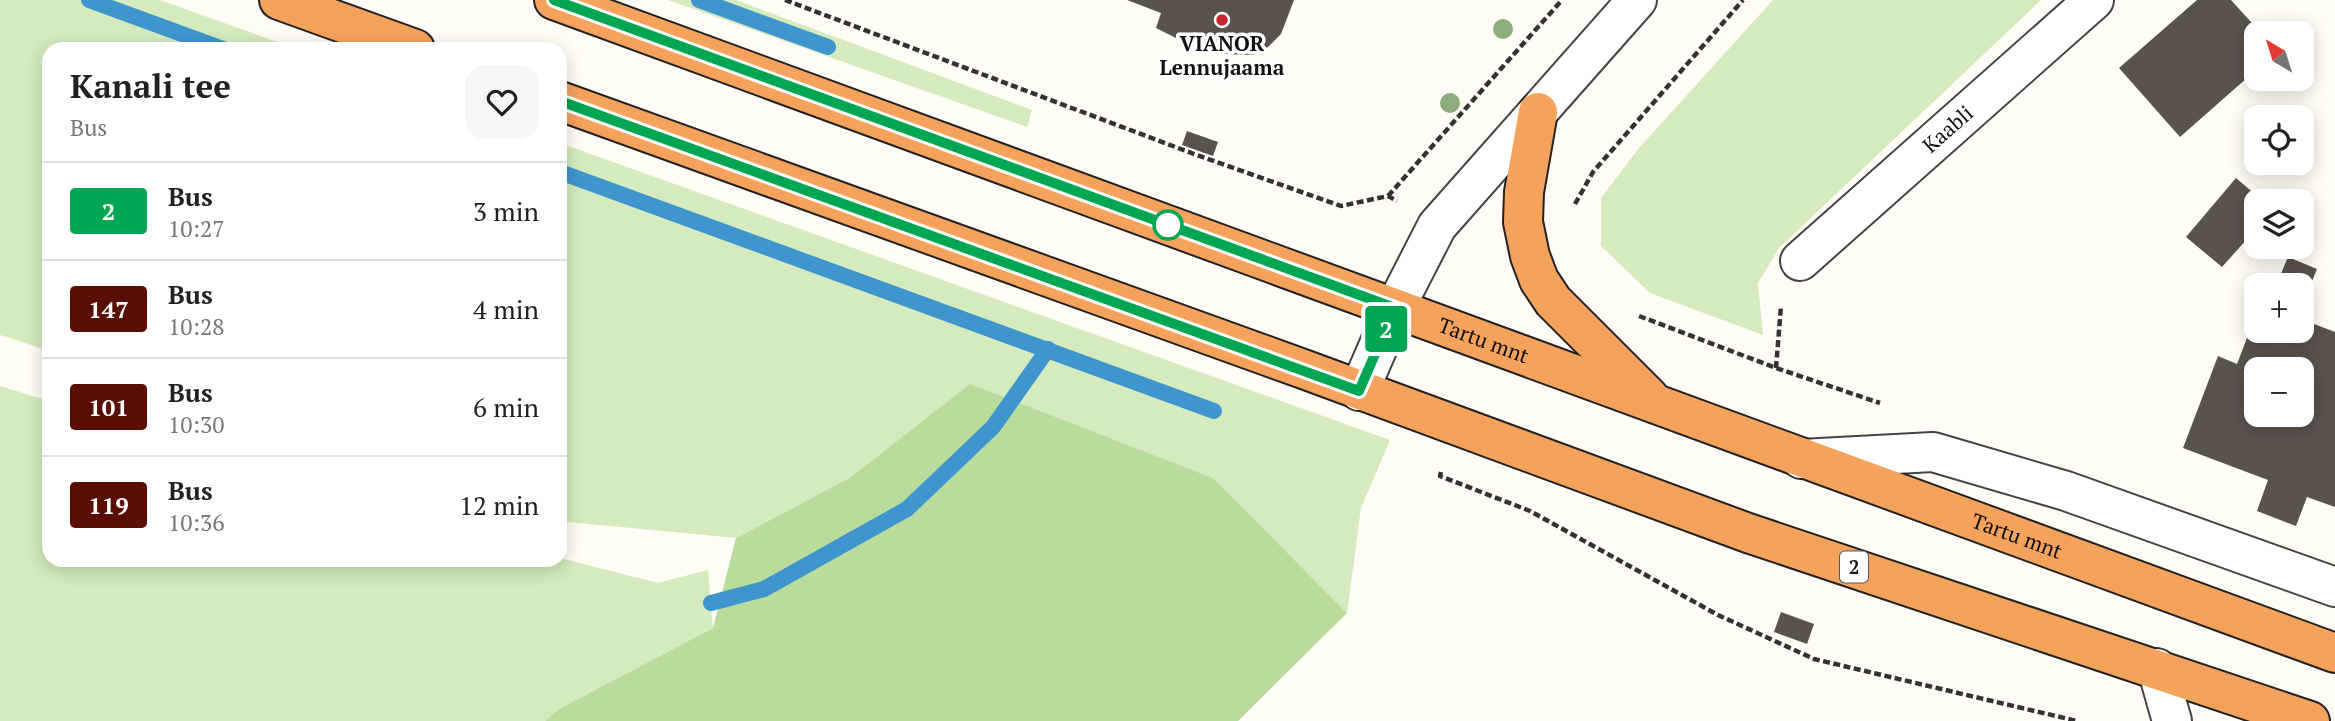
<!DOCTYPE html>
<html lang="en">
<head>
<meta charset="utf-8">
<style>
	body { margin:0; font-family:"PT Serif",serif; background:#f6f6f6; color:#222; height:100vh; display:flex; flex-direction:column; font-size:26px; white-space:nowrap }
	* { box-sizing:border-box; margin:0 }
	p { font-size:23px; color:#767676 }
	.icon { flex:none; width:38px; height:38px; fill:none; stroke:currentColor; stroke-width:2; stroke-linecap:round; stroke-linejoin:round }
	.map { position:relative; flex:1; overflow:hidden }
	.drawer { position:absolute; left:42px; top:42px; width:525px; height:525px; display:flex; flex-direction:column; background:#fff; border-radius:21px; box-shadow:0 4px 18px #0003 }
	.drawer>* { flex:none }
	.badge { padding:0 14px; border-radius:5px; font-size:24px; line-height:46px }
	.needle { width:46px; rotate:322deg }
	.tools { position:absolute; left:2244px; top:21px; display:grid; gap:14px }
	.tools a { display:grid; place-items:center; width:70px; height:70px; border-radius:14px; background:#fff; box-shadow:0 4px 18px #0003; font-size:35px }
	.map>.badge { position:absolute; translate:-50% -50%; box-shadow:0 0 0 4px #fff }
	.round { display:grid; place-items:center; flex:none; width:74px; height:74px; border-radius:21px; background:#f6f6f6 }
	.summary { display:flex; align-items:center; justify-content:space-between; height:119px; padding:0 28px }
	h1 { font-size:33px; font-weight:800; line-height:52px }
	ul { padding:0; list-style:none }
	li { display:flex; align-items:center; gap:21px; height:98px; padding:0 28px; border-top:2px solid #e0e0e0 }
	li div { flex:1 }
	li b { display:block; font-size:26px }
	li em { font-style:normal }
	li .badge { min-width:77px; font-weight:700; text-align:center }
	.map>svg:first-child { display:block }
	.green { fill:#d5ebbd }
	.forest { fill:#b9dc9c }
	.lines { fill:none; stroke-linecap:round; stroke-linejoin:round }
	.stream { stroke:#3f96cf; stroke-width:16 }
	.building { fill:#5a524d; fill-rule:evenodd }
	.street-casing { stroke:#444; stroke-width:42 }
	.highway-casing { stroke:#222; stroke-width:42 }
	.path { stroke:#333; stroke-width:4.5; stroke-dasharray:7 3.5; stroke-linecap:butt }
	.street { stroke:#fff; stroke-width:38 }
	.highway { stroke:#f5a25d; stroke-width:38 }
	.tree { fill:#8dad7f }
	.line-casing { stroke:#fff; stroke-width:16 }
	.line { stroke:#00a651; stroke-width:10 }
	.poi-dot { fill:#c4262e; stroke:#fff; stroke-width:2.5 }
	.stop-dot { fill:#fff; stroke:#00a651; stroke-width:3.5 }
	.labels { text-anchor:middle; stroke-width:7; stroke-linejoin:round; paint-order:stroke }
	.shield { fill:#fff; stroke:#585858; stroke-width:2 }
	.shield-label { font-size:19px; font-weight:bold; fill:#111 }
	.poi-label { font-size:21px; font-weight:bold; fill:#111; stroke:#fff }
	.street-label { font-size:21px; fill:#111; stroke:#fff }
</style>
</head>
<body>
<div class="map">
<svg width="2335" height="721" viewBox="0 0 2335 721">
	<rect width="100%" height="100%" fill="#fffdf5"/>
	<g class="green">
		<path d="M0,0h160l137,49h-248v302l-49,-16z"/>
		<path d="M668,0h68l296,110 -5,17z"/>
		<path d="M1773,0h268l-262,248 -21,35 5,52 -113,-42 -49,-47v-48l38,-50z"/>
		<path d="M560,143l830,297 -29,68 -14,105 -134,-135 -243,-93 -119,92 -115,61 -168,-16 -8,-3z"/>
		<path d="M0,386l49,15v159l511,-2 98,25 50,-13 5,58 -154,81 -14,12h-545z"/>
	</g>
	<path class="forest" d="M970,384l243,94 134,135 -109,108h-693l14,-12 154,-81 23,-90 115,-61z"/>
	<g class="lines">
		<g class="stream">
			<path d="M89,0l134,49"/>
			<path d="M699,0l129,47"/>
			<path d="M560,172l654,239"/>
			<path d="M711,603l53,-14 143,-80 86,-82 55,-78"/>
		</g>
	</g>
	<g class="building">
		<path d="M1127,0h167l-13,34 -13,13 -15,8 -29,-1 -24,-4 -44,-22 5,-15z"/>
		<path d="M2197,0h34l30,33h-5v37l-76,67 -61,-69z"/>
		<path d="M1187,131l31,11 -5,14 -31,-11z"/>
		<path d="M2236,178l27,23h-7v28l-34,38 -36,-30z"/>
		<path d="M2288,257l29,12 -10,24 -6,-2v-6h-13l-10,-4z"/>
		<path d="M2255,297l1,34h45v-12l34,13v175l-28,-10 -11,29 -39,-15 11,-31 -85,-32 35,-92 19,8 13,-34 -6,-2zM2256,369h45v46h-45z"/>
		<path d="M1781,612l33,12 -7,20 -33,-12z"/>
	</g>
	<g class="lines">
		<defs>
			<g id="street">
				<path id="s1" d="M1800,261l294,-261"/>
				<path d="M1359,391l36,-83 42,-82 200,-226"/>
				<path d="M1801,459l132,-7 133,39 269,96"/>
				<path d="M2157,668l15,53"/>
			</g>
			<g id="highway">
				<path d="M279,0l136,49"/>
				<path id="s2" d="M554,0l1781,653"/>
				<path d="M560,101l746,269 442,163 562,188"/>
				<path d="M1538,112l-14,80 -1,30 7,34 9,24 14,21 96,96"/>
			</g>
		</defs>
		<use href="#street" class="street-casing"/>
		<use href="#highway" class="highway-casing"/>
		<g class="path">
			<path d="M785,0l409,154 147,52 47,-10 9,5"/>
			<path d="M1388,196l174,-196"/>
			<path d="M1575,204l18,-32 150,-172"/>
			<path d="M1639,316l137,52 104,35"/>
			<path d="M1776,368l5,-62"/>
			<path d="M1441,472l-1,4 90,35 188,104 96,44 263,62"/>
		</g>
		<use href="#street" class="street"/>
		<use href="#highway" class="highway"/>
	</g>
	<g class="tree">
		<circle cx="1503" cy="29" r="10"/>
		<circle cx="1450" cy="103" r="10"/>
	</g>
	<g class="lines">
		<defs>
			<path id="line" d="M554,0l841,308 -36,83 -799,-290"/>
		</defs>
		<use href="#line" class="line-casing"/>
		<use href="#line" class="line"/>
	</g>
	<circle class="poi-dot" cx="1222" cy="20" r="7"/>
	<circle class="stop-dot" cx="1168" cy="225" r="14"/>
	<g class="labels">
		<rect class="shield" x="1840" y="551.5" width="28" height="31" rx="5"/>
		<g class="shield-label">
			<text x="1854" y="574">2</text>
		</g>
		<g class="poi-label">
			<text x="1222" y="51">VIANOR<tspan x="1222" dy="24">Lennujaama</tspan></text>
		</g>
		<g class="street-label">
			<text dy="7" stroke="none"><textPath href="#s1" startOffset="198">Kaabli</textPath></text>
			<text dy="7" stroke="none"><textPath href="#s2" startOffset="990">Tartu mnt</textPath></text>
			<text dy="7" stroke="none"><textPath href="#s2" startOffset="1558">Tartu mnt</textPath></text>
		</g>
	</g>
</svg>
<div class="tools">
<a><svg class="needle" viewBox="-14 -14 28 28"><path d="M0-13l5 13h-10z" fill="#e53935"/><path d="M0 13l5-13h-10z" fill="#767676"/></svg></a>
<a><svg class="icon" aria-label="locate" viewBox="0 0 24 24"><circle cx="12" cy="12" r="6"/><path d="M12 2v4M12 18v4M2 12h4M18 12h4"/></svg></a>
<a><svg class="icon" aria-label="layers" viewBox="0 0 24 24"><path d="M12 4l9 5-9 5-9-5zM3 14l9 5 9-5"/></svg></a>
<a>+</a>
<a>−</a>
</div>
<b class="badge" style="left:1386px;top:329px;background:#00a651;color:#fff">2</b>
<section class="drawer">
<div class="summary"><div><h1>Kanali tee</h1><p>Bus</p></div><a class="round"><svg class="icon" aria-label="heart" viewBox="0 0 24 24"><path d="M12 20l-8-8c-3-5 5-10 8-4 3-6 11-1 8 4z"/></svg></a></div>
<ul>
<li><span class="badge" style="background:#00a651;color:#fff">2</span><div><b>Bus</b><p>10:27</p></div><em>3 min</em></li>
<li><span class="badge" style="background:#5a0e03;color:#fff">147</span><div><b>Bus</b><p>10:28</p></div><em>4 min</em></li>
<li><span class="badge" style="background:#5a0e03;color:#fff">101</span><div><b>Bus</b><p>10:30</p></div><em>6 min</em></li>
<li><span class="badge" style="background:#5a0e03;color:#fff">119</span><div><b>Bus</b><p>10:36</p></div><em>12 min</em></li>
</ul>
</section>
</div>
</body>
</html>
